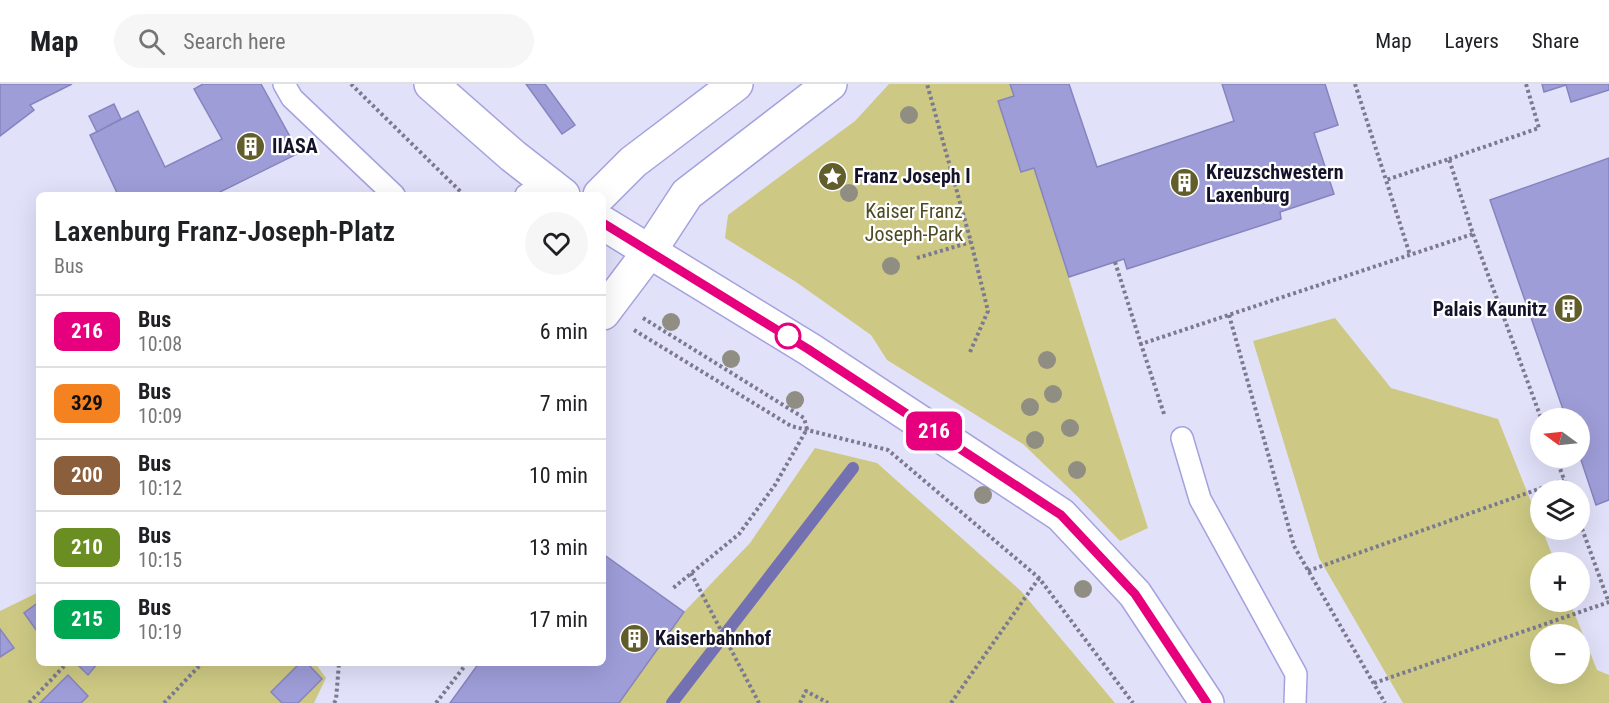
<!DOCTYPE html>
<html lang="en">
<head>
<meta charset="utf-8">
<style>
	body { margin:0; font-family:"Roboto Condensed",sans-serif; background:#f6f6f6; color:#202124; height:100vh; display:flex; flex-direction:column; font-size:22px; white-space:nowrap }
	* { box-sizing:border-box; margin:0 }
	p { font-size:20px; color:#757577 }
	.icon { flex:none; width:33px; height:33px; fill:none; stroke:currentColor; stroke-width:2; stroke-linecap:round; stroke-linejoin:round }
	.map { position:relative; flex:1; overflow:hidden }
	.drawer { position:absolute; left:36px; top:108px; width:570px; height:474px; display:flex; flex-direction:column; background:#fff; border-radius:9px; box-shadow:0 6px 24px #0002 }
	.drawer>* { flex:none }
	.badge { padding:0 12px; border-radius:9px; font-size:21px; line-height:39px }
	.needle { width:39px; rotate:285deg }
	.buttons { position:absolute; left:1530px; top:324px; display:grid; gap:12px }
	.buttons a { display:grid; place-items:center; width:60px; height:60px; border-radius:50%; background:#fff; box-shadow:0 6px 24px #0002; font-size:30px }
	.map>.badge { position:absolute; translate:-50% -50%; box-shadow:0 0 0 3px #fff }
	.round { display:grid; place-items:center; flex:none; width:63px; height:63px; border-radius:32px; background:#f6f6f6 }
	.headline { display:flex; align-items:center; justify-content:space-between; height:102px; padding:0 18px }
	h1 { font-size:28px; font-weight:600; line-height:45px }
	ul { padding:0; list-style:none }
	li { display:flex; align-items:center; gap:18px; height:72px; padding:0 18px; border-top:2px solid #e0e0e0 }
	li div { flex:1 }
	li b { display:block; font-size:22px }
	li em { font-style:normal }
	li .badge { min-width:66px; font-weight:700; text-align:center }
	header { display:flex; align-items:center; gap:36px; box-sizing:border-box; height:84px; padding:0 30px; background:#fff; border-bottom:2px solid #e0e0e0 }
	header strong { font-size:28px }
	nav { display:flex; gap:33px; margin-inline-start:auto; font-size:21px }
	.search { width:420px; height:54px; background:#f6f6f6; display:flex; align-items:center; gap:15px; box-sizing:border-box; padding:0 21px; border-radius:33px; color:#757577; font-size:22px }
	.map>svg:first-child { display:block }
	.green { fill:#cdc984; fill-rule:evenodd }
	.lines { fill:none; stroke-linecap:round; stroke-linejoin:round }
	.stream { stroke:#7471b2; stroke-width:12 }
	.building { fill:#9e9dd8; stroke:#8684be; stroke-width:1.5 }
	.lane-casing { stroke:#a4a2de; stroke-width:24 }
	.street-casing { stroke:#a4a2de; stroke-width:36 }
	.secondary-casing { stroke:#a4a2de; stroke-width:36 }
	.path { stroke:#7b7a91; stroke-width:4; stroke-dasharray:3 3; stroke-linecap:butt }
	.lane { stroke:#fff; stroke-width:21 }
	.street { stroke:#fff; stroke-width:33 }
	.secondary { stroke:#fff; stroke-width:33 }
	.tree { fill:#908e83 }
	.line-casing { stroke:#fff; stroke-width:14 }
	.line { stroke:#e6007e; stroke-width:9 }
	.stop-dot { fill:#fff; stroke:#e6007e; stroke-width:3 }
	.labels { text-anchor:middle; stroke-width:4.5; stroke-linejoin:round; paint-order:stroke }
	.poi-label { font-size:20px; font-weight:bold; fill:#151329; stroke:#fff; text-anchor:start }
	.park-label { font-size:20px; fill:#4d4a21; stroke:#fff }
</style>
</head>
<body>
<header>
<strong>Map</strong>
<div class="search"><svg class="icon" aria-label="search" viewBox="0 0 24 24"><circle cx="10" cy="10" r="6"/><path d="M15 15l6 6"/></svg>Search here</div>
<nav><a>Map</a><a>Layers</a><a>Share</a></nav>
</header>
<div class="map">
<svg width="1609" height="619" viewBox="0 0 1609 619">
	<rect width="100%" height="100%" fill="#e1e1fa"/>
	<g class="green">
		<path d="M889,0h121l4,12 -16,6 23,70 13,-4 114,360 -28,13 -42,-44 -55,-53 -136,-84 -16,-25 -75,-53 -71,-44 3,-23 127,-94z"/>
		<path d="M1335,234l56,70 107,31 57,143h-15v40h30l27,68 12,5v28h-206l-84,-145 -66,-217zM1580,550v40h-40v-40z"/>
		<path d="M815,364l62,15 144,128 94,112h-496l65,-91 66,-69z"/>
		<path d="M39,508v71h276l11,15 -12,25h-314v-92z"/>
	</g>
	<g class="lines">
		<path class="stream" d="M672,619l181,-235"/>
	</g>
	<g class="building">
		<path d="M0,0h72l-42,21 4,5 -34,26z"/>
		<path d="M203,0h58l38,69 -85,42h-96l-28,-60 48,-24 27,56 57,-28 -28,-50z"/>
		<path d="M526,0h19l30,41 -13,9z"/>
		<path d="M1010,0h59l28,83 137,-46 -12,-37h103l13,41 -24,8 20,61 -54,18 1,7 -154,50 -3,-10 -55,18 -35,-109 -13,4 -23,-71 16,-5z"/>
		<path d="M1542,0h67v6l-38,12 -5,-17 -22,7z"/>
		<path d="M114,20l7,15 -24,13 -8,-16z"/>
		<path d="M1609,74v342l-13,5 -16,-48v-39h-14l-76,-218z"/>
		<path d="M603,470l81,58 -65,91h-169l29,-40h124z"/>
		<path d="M39,518v32l-15,-21z"/>
		<path d="M0,545l14,19 -14,9z"/>
		<path d="M76,579h22l-10,12z"/>
		<path d="M300,579h7l15,16 -24,24h-16l-11,-11z"/>
		<path d="M68,591l20,21 -7,7h-41z"/>
	</g>
	<g class="lines">
		<defs>
			<g id="lane">
				<path d="M284,0l8,14 102,97"/>
				<path d="M526,111l23,-11"/>
				<path d="M1182,354l18,61 96,175 -1,29"/>
			</g>
			<g id="street">
				<path d="M600,111l33,-33 103,-78"/>
				<path d="M603,229l46,-61 38,-58 143,-110"/>
			</g>
			<g id="secondary">
				<path d="M431,0l82,72 50,39"/>
				<path d="M603,139l206,126 252,166 74,79 72,109"/>
			</g>
		</defs>
		<use href="#lane" class="lane-casing"/>
		<use href="#street" class="street-casing"/>
		<use href="#secondary" class="secondary-casing"/>
		<g class="path">
			<path d="M351,0l113,111"/>
			<path d="M1355,0l31,96"/>
			<path d="M1449,75l90,-31 -13,-44"/>
			<path d="M1473,150l68,184"/>
			<path d="M917,174l54,-16 -44,-158"/>
			<path d="M1115,178l26,82"/>
			<path d="M1229,231l65,231 91,157"/>
			<path d="M643,234l161,100 3,11 -32,56 -36,49 -67,55"/>
			<path d="M634,246l157,96 97,24 151,128 94,125"/>
			<path d="M970,268l18,-41 -17,-69"/>
			<path d="M1164,330l-23,-70 332,-110 -24,-75 -63,21 24,75"/>
			<path d="M1556,374l12,32"/>
			<path d="M1580,439l29,80"/>
			<path d="M1308,487l256,-91"/>
			<path d="M691,489l68,130"/>
			<path d="M1374,599l235,-81"/>
			<path d="M29,619l38,-40"/>
			<path d="M164,619l38,-40"/>
			<path d="M334,619l2,-3 3,-37"/>
			<path d="M436,619l31,-40"/>
			<path d="M800,619l6,-12 22,12"/>
			<path d="M951,619l88,-125"/>
		</g>
		<use href="#lane" class="lane"/>
		<use href="#street" class="street"/>
		<use href="#secondary" class="secondary"/>
	</g>
	<g class="tree">
		<circle cx="909" cy="31" r="9"/>
		<circle cx="849" cy="109" r="9"/>
		<circle cx="891" cy="182" r="9"/>
		<circle cx="671" cy="238" r="9"/>
		<circle cx="731" cy="275" r="9"/>
		<circle cx="1047" cy="276" r="9"/>
		<circle cx="1053" cy="310" r="9"/>
		<circle cx="795" cy="316" r="9"/>
		<circle cx="1030" cy="323" r="9"/>
		<circle cx="1070" cy="344" r="9"/>
		<circle cx="1035" cy="356" r="9"/>
		<circle cx="917" cy="357" r="9"/>
		<circle cx="1077" cy="386" r="9"/>
		<circle cx="983" cy="411" r="9"/>
		<circle cx="1083" cy="505" r="9"/>
	</g>
	<g class="lines">
		<defs>
			<path id="line" d="M603,139l205,126 253,166 74,79 72,109"/>
		</defs>
		<use href="#line" class="line-casing"/>
		<use href="#line" class="line"/>
	</g>
	<defs>
		<symbol id="building-disc" viewBox="-11 -11 22 22"><circle r="9.5" fill="#615e2b" stroke="#fff"/><path d="M-4-6H4V6H1V3H-1V6H-4ZM-2.5-4.3h1.7v1.8h-1.7ZM.8-4.3h1.7v1.8H.8ZM-2.5-1h1.7V.8h-1.7ZM.8-1h1.7V.8H.8Z" fill="#fff"/></symbol>
		<symbol id="sight-disc" viewBox="-11 -11 22 22"><circle r="9.5" fill="#615e2b" stroke="#fff"/><path d="M0-6L1.8-2.2L6-1.7L2.9 1.2L3.7 5.4L0 3.3L-3.7 5.4L-2.9 1.2L-6-1.7L-1.8-2.2Z" fill="#fff"/></symbol>
	</defs>
	<g fill-rule="evenodd">
		<use href="#building-disc" x="234" y="46" width="33" height="33"/>
		<use href="#sight-disc" x="816" y="76" width="33" height="33"/>
		<use href="#building-disc" x="1168" y="82" width="33" height="33"/>
		<use href="#building-disc" x="1552" y="208" width="33" height="33"/>
		<use href="#building-disc" x="618" y="538" width="33" height="33"/>
	</g>
	<circle class="stop-dot" cx="788" cy="252" r="12"/>
	<g class="labels">
		<g class="poi-label">
			<text x="272" y="69">IIASA</text>
			<text x="1206" y="95">Kreuzschwestern<tspan x="1206" dy="23">Laxenburg</tspan></text>
			<text x="854" y="99">Franz Joseph I</text>
			<text x="1547" y="232" text-anchor="end">Palais Kaunitz</text>
			<text x="655" y="561">Kaiserbahnhof</text>
		</g>
		<g class="park-label">
			<text x="914" y="134">Kaiser Franz<tspan x="914" dy="23">Joseph-Park</tspan></text>
		</g>
	</g>
</svg>
<div class="buttons">
<a><svg class="needle" viewBox="-14 -14 28 28"><path d="M0-13l5 13h-10z" fill="#e53935"/><path d="M0 13l5-13h-10z" fill="#757577"/></svg></a>
<a><svg class="icon" aria-label="layers" viewBox="0 0 24 24"><path d="M12 4l9 5-9 5-9-5zM3 14l9 5 9-5"/></svg></a>
<a>+</a>
<a>−</a>
</div>
<b class="badge" style="left:934px;top:347px;background:#e6007e;color:#fff">216</b>
<section class="drawer">
<div class="headline"><div><h1>Laxenburg Franz-Joseph-Platz</h1><p>Bus</p></div><a class="round"><svg class="icon" aria-label="heart" viewBox="0 0 24 24"><path d="M12 20l-8-8c-3-5 5-10 8-4 3-6 11-1 8 4z"/></svg></a></div>
<ul>
<li><span class="badge" style="background:#e6007e;color:#fff">216</span><div><b>Bus</b><p>10:08</p></div><em>6 min</em></li>
<li><span class="badge" style="background:#f58220;color:#111">329</span><div><b>Bus</b><p>10:09</p></div><em>7 min</em></li>
<li><span class="badge" style="background:#8b5e3c;color:#fff">200</span><div><b>Bus</b><p>10:12</p></div><em>10 min</em></li>
<li><span class="badge" style="background:#6b8e23;color:#fff">210</span><div><b>Bus</b><p>10:15</p></div><em>13 min</em></li>
<li><span class="badge" style="background:#00a651;color:#fff">215</span><div><b>Bus</b><p>10:19</p></div><em>17 min</em></li>
</ul>
</section>
</div>
</body>
</html>
